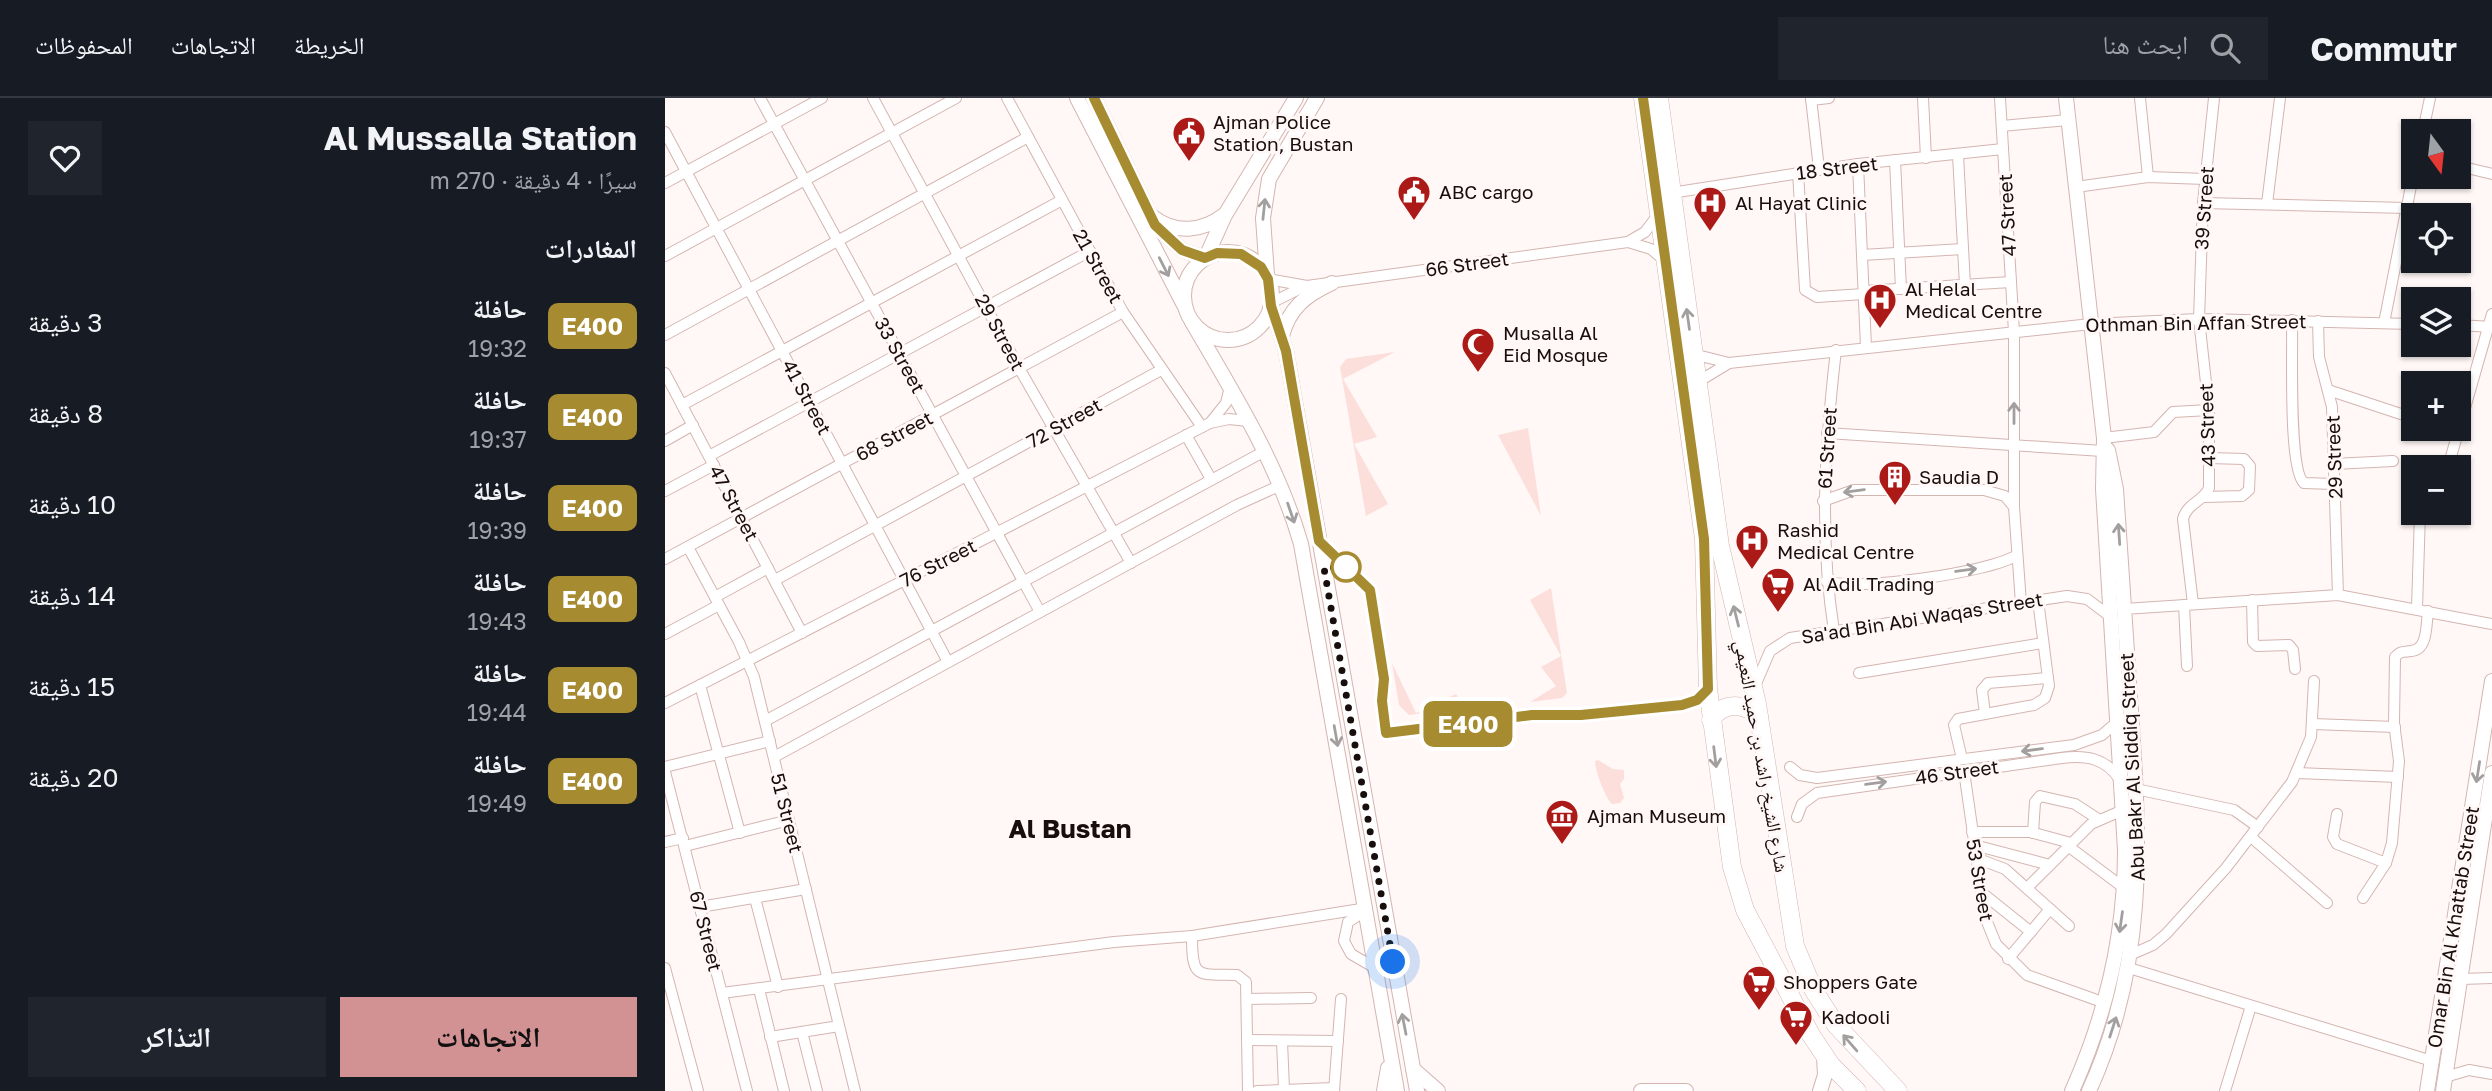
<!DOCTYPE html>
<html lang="ar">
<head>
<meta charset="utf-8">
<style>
	body { margin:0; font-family:"Golos Text","Noto Naskh Arabic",sans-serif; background:#20242c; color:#f1f3f6; direction:rtl; height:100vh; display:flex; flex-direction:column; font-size:26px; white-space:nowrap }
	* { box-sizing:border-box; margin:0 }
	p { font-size:23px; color:#9ea1a6 }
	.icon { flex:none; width:38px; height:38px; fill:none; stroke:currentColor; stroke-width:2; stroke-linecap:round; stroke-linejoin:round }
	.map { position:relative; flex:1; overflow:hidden; direction:ltr }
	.drawer { display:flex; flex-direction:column; background:#171b24; width:665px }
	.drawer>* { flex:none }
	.badge { padding:0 14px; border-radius:10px; font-size:24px; line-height:46px }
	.needle { width:46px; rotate:165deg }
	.tools { position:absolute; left:1736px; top:21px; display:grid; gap:14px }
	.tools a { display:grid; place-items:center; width:70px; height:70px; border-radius:0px; background:#171b24; box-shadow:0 2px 5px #0004; font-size:35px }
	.you { position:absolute; width:35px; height:35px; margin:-18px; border:5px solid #fff; border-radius:50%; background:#1a73e8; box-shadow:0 0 0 10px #1a73e833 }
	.map>.badge { position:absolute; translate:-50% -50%; box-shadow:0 0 0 4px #fff }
	h2 { padding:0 28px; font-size:26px; line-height:63px }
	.round { display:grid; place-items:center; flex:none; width:74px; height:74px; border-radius:0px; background:#20242c }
	.headline { display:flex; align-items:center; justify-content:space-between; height:119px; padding:0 28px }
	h1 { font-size:33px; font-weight:700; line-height:52px }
	.primary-button { display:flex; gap:14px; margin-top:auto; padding:14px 28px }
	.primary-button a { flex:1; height:80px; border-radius:0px; background:#d29192; color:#111; font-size:28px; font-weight:700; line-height:80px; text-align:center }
	.primary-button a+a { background:#20242c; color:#f1f3f6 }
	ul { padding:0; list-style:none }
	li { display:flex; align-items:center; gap:21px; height:91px; padding:0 28px }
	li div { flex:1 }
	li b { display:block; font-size:26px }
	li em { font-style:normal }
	li .badge { min-width:77px; font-weight:700; text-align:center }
	header { display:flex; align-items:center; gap:42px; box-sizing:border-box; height:98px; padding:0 35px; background:#171b24; border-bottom:2px solid #363941 }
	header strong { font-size:33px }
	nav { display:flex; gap:38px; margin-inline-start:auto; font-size:24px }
	.search { width:490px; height:63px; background:#20242c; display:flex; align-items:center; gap:18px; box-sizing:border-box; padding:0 24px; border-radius:0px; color:#9ea1a6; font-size:26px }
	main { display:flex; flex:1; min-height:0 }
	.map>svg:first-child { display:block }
	.green { fill:#fcdfdb }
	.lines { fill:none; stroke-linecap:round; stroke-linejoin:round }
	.minor-casing { stroke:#d4b5b0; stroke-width:12 }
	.tertiary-casing { stroke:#d4b5b0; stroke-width:16 }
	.primary-casing { stroke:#d4b5b0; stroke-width:19 }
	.minor { stroke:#fff; stroke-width:10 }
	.tertiary { stroke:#fff; stroke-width:14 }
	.primary { stroke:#fff; stroke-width:18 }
	.oneway { stroke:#a39f9e }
	.line-casing { stroke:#fff; stroke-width:16 }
	.line { stroke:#a78b30; stroke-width:10 }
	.walk { stroke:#180e0c; stroke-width:7; stroke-dasharray:0 12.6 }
	.stop-dot { fill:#fff; stroke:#a78b30; stroke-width:3.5 }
	.labels { text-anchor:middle; stroke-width:6; stroke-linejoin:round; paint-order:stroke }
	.poi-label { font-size:19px; fill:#180e0c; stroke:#fff8f7; text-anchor:start }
	.street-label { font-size:19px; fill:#180e0c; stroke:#fff8f7 }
	.district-label { font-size:26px; font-weight:bold; fill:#180e0c; stroke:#fff8f7 }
</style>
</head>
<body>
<header>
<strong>Commutr</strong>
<div class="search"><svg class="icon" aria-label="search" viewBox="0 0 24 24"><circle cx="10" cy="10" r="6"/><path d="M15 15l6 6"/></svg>ابحث هنا</div>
<nav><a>الخريطة</a><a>الاتجاهات</a><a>المحفوظات</a></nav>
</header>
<main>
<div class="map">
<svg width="1827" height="993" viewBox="0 0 1827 993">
	<rect width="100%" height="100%" fill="#fff8f7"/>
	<g class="green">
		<path d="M730,254l-52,27 34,58 -23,7 34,60 -22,12 -26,-149 6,-8z"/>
		<path d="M863,330l13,88 -43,-81z"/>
		<path d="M886,490l16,105 -5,5 -32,4 26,-16 -15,-19 20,-11 -31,-56z"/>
		<path d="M727,565l24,50 40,-19 9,14 -56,7 -10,-10z"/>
		<path d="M933,662l15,9 11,1v9l-4,5 4,14 -4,5 -8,1c-7,-7 -17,-33 -17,-43z"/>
	</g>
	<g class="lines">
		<defs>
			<g id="minor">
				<path d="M95,0l280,514"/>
				<path d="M208,0l146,270 112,195"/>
				<path d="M342,0l116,214 79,115"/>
				<path d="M1146,0l8,71"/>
				<path d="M1258,0l3,60"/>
				<path d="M1335,0l14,234v175l7,96"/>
				<path d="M1475,0l8,79"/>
				<path d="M1146,2l18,-2"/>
				<path d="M1337,28l66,-6"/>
				<path d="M1758,33l7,-33"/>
				<path d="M0,34l283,530"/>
				<path d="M1293,57l7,130"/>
				<path d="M1230,62l6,129"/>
				<path d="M1193,66l8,183"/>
				<path d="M1794,68l33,8"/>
				<path d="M1133,74l7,118 12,7 47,-3"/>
				<path d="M0,85l157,-85"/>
				<path d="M1411,89l72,-10 58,2"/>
				<path d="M1006,95l187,-29 145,-15"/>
				<path d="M1538,105l204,5"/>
				<path d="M1602,106l13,-106"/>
				<path d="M963,144l17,-10 12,-16"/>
				<path d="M1197,157l101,-6"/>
				<path d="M0,158l291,-158"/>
				<path d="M603,181l39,7 321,-44 23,7 13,11"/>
				<path d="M1199,193l147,-9"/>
				<path d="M606,205l32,-16"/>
				<path d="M1627,222c1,27 -4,150 12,163l30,1"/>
				<path d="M1653,223l1,36 13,50 6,188"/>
				<path d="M1719,225l29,-147"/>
				<path d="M1794,227l33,2"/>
				<path d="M0,237l363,-198"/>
				<path d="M1028,256l36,9 362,-39 108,-5 214,5"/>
				<path d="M0,275l137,260"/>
				<path d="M1031,285l33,-20"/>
				<path d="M1663,292l85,28"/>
				<path d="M17,307l380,-205"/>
				<path d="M545,325l16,-20 4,-16"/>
				<path d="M1780,331l14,5"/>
				<path d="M1162,335l276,18"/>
				<path d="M521,337l25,44"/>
				<path d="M1439,340l50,-6 19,-20 36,-2"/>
				<path d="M0,343l28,-16"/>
				<path d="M44,358l381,-205"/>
				<path d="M1669,366l59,-3"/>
				<path d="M1783,369l44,-153"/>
				<path d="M0,393l49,-26"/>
				<path d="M1539,399l38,-1 7,-6 1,-24 -6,-7 -35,-1"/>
				<path d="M1158,403l31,-11h130l21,6 9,11"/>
				<path d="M23,449l51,95 15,35 101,414"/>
				<path d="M0,461l458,-247"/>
				<path d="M110,482l386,-210"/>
				<path d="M1161,483c28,11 166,-9 191,-26"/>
				<path d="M50,499l53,-29"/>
				<path d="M1587,502l1,42 4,4 32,-1 4,5 2,19"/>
				<path d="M1528,506l-10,-85c4,-16 20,-17 26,-31v-78l-10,-91 4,-116 11,-105"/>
				<path d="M1519,507l3,61"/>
				<path d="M1752,510l3,-95"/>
				<path d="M1459,511l214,-14 154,29"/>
				<path d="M1169,533c-15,-95 -9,-186 2,-281"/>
				<path d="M0,536l54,-29"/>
				<path d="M1194,575l184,-30"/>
				<path d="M35,587l40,148"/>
				<path d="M1090,588l15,-35 20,-13 277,-42 20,3 24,18"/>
				<path d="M0,605l545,-280 19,-4 19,2"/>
				<path d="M1320,616l-3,-24 6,-7 60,-5"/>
				<path d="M100,623l500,-270"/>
				<path d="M1648,626l82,3"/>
				<path d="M109,659l463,-252 44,-20"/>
				<path d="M1297,661l-8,-34 4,-6 76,-14 11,-7 4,-12 -11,-86"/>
				<path d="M0,669l105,-26"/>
				<path d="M1125,669l10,8 17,3 257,-33 28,-10 15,-13"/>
				<path d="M1299,673l21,146 11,27 31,31 78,28"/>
				<path d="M0,674l82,319"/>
				<path d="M1632,675l101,4"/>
				<path d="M1471,691l98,21 24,17"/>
				<path d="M1672,716l-4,23 4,7 49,19"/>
				<path d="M1132,719l5,-13 15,-11 245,-35c24,-3 44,0 58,22"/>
				<path d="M1307,734h58l41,11"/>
				<path d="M1368,735l2,-31 5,-6 35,8 23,15"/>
				<path d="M1586,739l76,66"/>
				<path d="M0,744l18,-4"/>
				<path d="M1309,747l76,20"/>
				<path d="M20,748l104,-26"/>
				<path d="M1403,748l56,42"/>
				<path d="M1311,760l29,11 64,57"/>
				<path d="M1362,790l64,-64 32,-14"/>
				<path d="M1316,794l50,40"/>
				<path d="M90,800l23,89"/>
				<path d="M1698,800l23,-35 6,-20 7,-82 -5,-38 1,-66c5,-6 8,-5 16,-6 17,-1 15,-26 17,-40"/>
				<path d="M35,809l106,-18"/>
				<path d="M700,813l-17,11 -4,19 7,13 26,15"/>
				<path d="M527,838c0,44 5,38 45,39l9,7 2,109"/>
				<path d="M1467,856l21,-9 13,-11 60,-66 66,-86 19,-45 3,-56"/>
				<path d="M1343,861l42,-50"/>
				<path d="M0,870l33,123"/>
				<path d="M1464,870l303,93"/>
				<path d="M1796,881l31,-1"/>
				<path d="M94,891l25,102"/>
				<path d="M57,895l392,-51 78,-6 175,-28"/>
				<path d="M582,901l64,-1"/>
				<path d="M137,934l15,59"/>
				<path d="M105,939l69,-11"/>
				<path d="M582,942l91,1"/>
				<path d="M617,943l2,48"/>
				<path d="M1780,979l24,-7 23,4"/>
				<path d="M592,993l77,-3"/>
				<path d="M669,993l7,-92"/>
				<path d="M1560,993l26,-85"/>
			</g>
			<g id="tertiary">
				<path d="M412,0l107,207"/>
				<path d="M429,0l61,127 27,25 23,8"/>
				<path d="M1401,0l38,340 -1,51 22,361c0,85 -18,163 -53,241"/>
				<path d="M488,119c22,17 49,15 71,-2"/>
				<circle cx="563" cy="198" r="44"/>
				<path d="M541,159l19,-42 71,-117"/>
				<path d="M602,177l-4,-57 6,-39 48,-81"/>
				<path d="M606,208l15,45 131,740"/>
				<path d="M527,224c42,72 86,142 109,222l96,547"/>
				<path d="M617,238c7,-28 24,-41 50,-53"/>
				<path d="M748,971l25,22"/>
				<path d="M719,993l4,-23"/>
				<path d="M976,993h45"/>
				<path d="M1155,993l5,-16 -1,-19"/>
				<path d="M1424,993c58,-127 51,-245 42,-380 -5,-74 -10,-148 -15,-222l-8,-39"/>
				<path d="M1762,993l65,-410"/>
				<path d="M1778,993l49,-318"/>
			</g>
			<g id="primary">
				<path d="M978,0l61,441 4,150 24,178 13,43 66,125 20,30 26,26"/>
				<path d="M994,0l61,448 37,158 38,242 19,45 22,34 62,66"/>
				<path d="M1046,622c12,-19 33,-17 48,-3"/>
			</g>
		</defs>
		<use href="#minor" class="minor-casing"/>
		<use href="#tertiary" class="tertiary-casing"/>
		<use href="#primary" class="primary-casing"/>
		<use href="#minor" class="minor"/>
		<use href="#tertiary" class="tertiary"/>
		<use href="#primary" class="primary"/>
	</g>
	<defs><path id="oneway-shaft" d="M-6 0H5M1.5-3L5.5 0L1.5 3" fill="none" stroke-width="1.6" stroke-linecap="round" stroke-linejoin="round" transform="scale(1.75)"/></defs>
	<g class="oneway">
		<use href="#oneway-shaft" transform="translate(599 111) rotate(-84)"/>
		<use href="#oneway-shaft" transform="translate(499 169) rotate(63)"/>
		<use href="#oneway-shaft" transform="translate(1023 221) rotate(-98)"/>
		<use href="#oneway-shaft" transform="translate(1349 315) rotate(-90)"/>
		<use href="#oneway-shaft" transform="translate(1189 393) rotate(172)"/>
		<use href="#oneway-shaft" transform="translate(626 415) rotate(71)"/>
		<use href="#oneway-shaft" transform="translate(1454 436) rotate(-94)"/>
		<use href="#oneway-shaft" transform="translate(1301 472) rotate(-8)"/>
		<use href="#oneway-shaft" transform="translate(1071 518) rotate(-104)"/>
		<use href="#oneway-shaft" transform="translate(671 638) rotate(80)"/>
		<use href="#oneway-shaft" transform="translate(1367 652) rotate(173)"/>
		<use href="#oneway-shaft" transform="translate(1050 659) rotate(83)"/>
		<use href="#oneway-shaft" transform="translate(1813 674) rotate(99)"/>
		<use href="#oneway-shaft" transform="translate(1211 685) rotate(-8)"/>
		<use href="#oneway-shaft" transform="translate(1456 824) rotate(98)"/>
		<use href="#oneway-shaft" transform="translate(739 926) rotate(-101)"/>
		<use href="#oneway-shaft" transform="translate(1448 929) rotate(-72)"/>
		<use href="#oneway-shaft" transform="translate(1185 945) rotate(-131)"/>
	</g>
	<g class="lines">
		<defs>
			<path id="line" d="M429,0l61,127 27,25 23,8 12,-5 24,1 20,13 7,12 3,27 15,45 33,190 51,49 14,89 -2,22 4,32 146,-18h49l101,-10 15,-5 11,-11 -4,-150 -61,-441"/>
		</defs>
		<use href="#line" class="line-casing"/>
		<use href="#line" class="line"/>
		<path class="walk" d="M681,469l-22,1 69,394"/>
	</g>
	<defs>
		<symbol id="civic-pin" viewBox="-11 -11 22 30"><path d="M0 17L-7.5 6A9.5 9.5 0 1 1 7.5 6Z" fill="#ac1a18" stroke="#fff8f7"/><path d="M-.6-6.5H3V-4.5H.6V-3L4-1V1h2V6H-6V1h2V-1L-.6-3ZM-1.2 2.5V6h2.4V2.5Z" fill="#fff"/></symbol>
		<symbol id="hospital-pin" viewBox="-11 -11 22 30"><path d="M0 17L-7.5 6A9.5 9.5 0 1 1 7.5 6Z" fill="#ac1a18" stroke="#fff8f7"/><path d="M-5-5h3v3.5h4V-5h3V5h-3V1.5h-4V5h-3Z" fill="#fff"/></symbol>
		<symbol id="mosque-pin" viewBox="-11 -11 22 30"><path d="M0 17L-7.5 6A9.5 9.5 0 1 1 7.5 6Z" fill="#ac1a18" stroke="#fff8f7"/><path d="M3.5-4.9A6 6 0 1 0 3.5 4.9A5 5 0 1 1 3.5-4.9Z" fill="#fff"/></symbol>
		<symbol id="building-pin" viewBox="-11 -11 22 30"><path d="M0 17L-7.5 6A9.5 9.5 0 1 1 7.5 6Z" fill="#ac1a18" stroke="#fff8f7"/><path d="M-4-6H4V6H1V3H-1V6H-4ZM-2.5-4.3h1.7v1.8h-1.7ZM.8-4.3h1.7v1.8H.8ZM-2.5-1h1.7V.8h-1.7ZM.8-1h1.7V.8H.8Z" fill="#fff"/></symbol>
		<symbol id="supermarket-pin" viewBox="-11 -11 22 30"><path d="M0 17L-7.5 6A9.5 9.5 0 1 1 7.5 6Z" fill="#ac1a18" stroke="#fff8f7"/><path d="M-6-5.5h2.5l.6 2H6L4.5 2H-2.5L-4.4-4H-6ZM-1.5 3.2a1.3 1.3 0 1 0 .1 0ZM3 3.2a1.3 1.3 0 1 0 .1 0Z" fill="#fff"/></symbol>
		<symbol id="museum-pin" viewBox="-11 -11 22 30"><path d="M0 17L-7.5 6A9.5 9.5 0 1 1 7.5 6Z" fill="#ac1a18" stroke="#fff8f7"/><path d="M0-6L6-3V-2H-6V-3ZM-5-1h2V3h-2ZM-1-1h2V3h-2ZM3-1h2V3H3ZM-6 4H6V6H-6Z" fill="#fff"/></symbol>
	</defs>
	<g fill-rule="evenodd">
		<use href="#civic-pin" x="505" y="16" width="38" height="52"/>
		<use href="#civic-pin" x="730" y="75" width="38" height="52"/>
		<use href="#hospital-pin" x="1026" y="86" width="38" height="52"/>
		<use href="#hospital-pin" x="1196" y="183" width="38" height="52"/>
		<use href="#mosque-pin" x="794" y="227" width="38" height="52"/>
		<use href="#building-pin" x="1211" y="360" width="38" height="52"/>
		<use href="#hospital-pin" x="1068" y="424" width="38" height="52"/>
		<use href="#supermarket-pin" x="1094" y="467" width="38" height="52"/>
		<use href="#museum-pin" x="878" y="699" width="38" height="52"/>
		<use href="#supermarket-pin" x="1075" y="865" width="38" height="52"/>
		<use href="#supermarket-pin" x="1112" y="900" width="38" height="52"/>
	</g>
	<circle class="stop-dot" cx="681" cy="469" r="14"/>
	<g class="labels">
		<g class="poi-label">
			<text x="548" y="31">Ajman Police<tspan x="548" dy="22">Station, Bustan</tspan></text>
			<text x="774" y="101">ABC cargo</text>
			<text x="1070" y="112">Al Hayat Clinic</text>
			<text x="1240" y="198">Al Helal<tspan x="1240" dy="22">Medical Centre</tspan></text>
			<text x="838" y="242">Musalla Al<tspan x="838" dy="22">Eid Mosque</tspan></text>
			<text x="1254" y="386">Saudia D</text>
			<text x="1112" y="439">Rashid<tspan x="1112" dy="22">Medical Centre</tspan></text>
			<text x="1138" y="493">Al Adil Trading</text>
			<text x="922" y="725">Ajman Museum</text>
			<text x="1118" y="891">Shoppers Gate</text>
			<text x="1156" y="926">Kadooli</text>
		</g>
		<g class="street-label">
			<text transform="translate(1172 70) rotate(-7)" y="7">18 Street</text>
			<text transform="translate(1539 110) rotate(-86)" y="7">39 Street</text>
			<text transform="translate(1342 117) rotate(-93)" y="7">47 Street</text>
			<text transform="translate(802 166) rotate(-8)" y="7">66 Street</text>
			<text transform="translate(433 168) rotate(61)" y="7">21 Street</text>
			<text transform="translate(1531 225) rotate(-1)" y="7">Othman Bin Affan Street</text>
			<text transform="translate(335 234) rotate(62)" y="7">29 Street</text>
			<text transform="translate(235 257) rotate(61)" y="7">33 Street</text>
			<text transform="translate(142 299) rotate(62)" y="7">41 Street</text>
			<text transform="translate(399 325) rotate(-29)" y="7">72 Street</text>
			<text transform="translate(1542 327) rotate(-92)" y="7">43 Street</text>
			<text transform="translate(229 338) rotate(-28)" y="7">68 Street</text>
			<text transform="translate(1162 350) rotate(-86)" y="7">61 Street</text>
			<text transform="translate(1669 359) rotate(-92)" y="7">29 Street</text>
			<text transform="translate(69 405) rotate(62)" y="7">47 Street</text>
			<text transform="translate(273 465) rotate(-27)" y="7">76 Street</text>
			<text transform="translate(1257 520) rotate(-9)" y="7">Sa'ad Bin Abi Waqas Street</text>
			<text transform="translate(1097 658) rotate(80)" y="7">شارع الشيخ راشد بن حميد النعيمي</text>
			<text transform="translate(1467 669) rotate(-93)" y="7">Abu Bakr Al Siddiq Street</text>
			<text transform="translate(1292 674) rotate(-8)" y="7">46 Street</text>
			<text transform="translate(122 715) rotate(76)" y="7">51 Street</text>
			<text transform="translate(1315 782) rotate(80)" y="7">53 Street</text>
			<text transform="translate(1788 829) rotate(-81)" y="7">Omar Bin Al Khattab Street</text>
			<text transform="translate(41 833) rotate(76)" y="7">67 Street</text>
		</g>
		<g class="district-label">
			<text x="405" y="740">Al Bustan</text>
		</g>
	</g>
</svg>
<div class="tools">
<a><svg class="needle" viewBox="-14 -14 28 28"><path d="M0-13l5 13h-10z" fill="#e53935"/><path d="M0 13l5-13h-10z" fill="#9ea1a6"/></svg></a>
<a><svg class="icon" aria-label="locate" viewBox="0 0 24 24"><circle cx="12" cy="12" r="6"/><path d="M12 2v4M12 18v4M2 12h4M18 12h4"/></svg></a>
<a><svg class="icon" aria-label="layers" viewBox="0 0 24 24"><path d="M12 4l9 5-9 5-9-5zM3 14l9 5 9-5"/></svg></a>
<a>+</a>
<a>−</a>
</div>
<div class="you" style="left:728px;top:864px"></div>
<b class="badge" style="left:803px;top:626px;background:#a78b30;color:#fff">E400</b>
</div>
<section class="drawer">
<div class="headline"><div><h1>Al Mussalla Station</h1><p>سيرًا · 4 دقيقة · 270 m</p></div><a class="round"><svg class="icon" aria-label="heart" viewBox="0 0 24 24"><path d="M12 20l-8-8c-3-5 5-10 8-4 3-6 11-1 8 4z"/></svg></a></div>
<h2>المغادرات</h2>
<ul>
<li><span class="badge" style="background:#a78b30;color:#fff">E400</span><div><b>حافلة</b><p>19:32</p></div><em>3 دقيقة</em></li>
<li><span class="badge" style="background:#a78b30;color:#fff">E400</span><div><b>حافلة</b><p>19:37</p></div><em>8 دقيقة</em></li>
<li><span class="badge" style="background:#a78b30;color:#fff">E400</span><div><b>حافلة</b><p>19:39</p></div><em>10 دقيقة</em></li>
<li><span class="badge" style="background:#a78b30;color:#fff">E400</span><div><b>حافلة</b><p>19:43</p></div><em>14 دقيقة</em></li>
<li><span class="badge" style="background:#a78b30;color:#fff">E400</span><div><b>حافلة</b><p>19:44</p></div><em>15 دقيقة</em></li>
<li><span class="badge" style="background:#a78b30;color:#fff">E400</span><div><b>حافلة</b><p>19:49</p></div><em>20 دقيقة</em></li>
</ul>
<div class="primary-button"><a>الاتجاهات</a><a>التذاكر</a></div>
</section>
</main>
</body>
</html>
